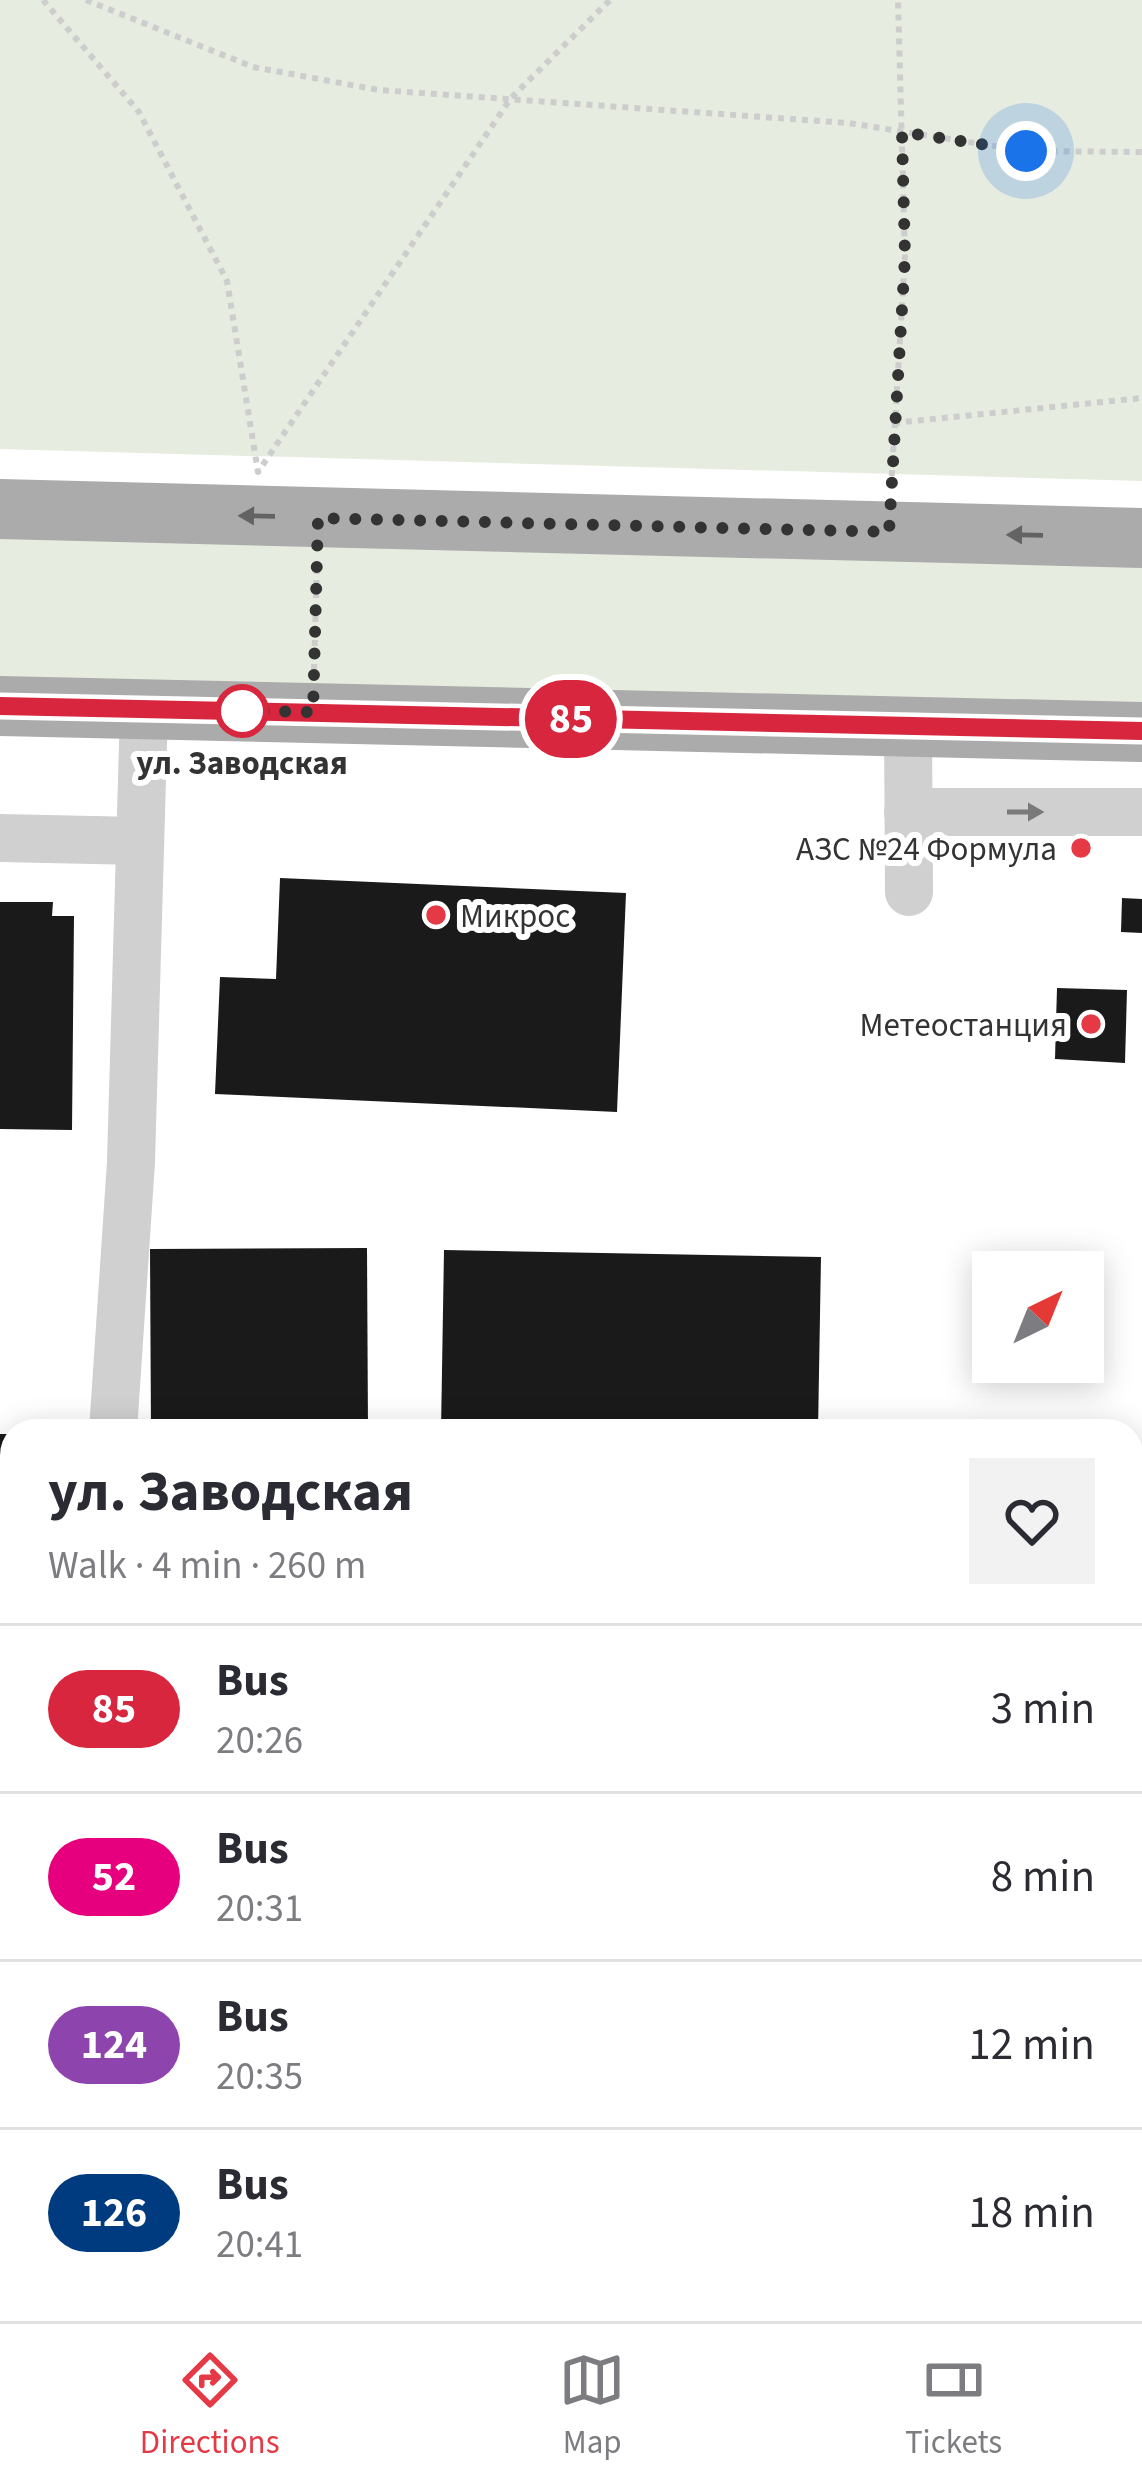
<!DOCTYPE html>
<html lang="en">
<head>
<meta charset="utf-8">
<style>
	body { margin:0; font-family:"Source Sans 3",sans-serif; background:#f2f2f3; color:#2b2b33; height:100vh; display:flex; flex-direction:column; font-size:45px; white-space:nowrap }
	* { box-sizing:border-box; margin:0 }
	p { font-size:39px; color:#7c7c81 }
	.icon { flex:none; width:66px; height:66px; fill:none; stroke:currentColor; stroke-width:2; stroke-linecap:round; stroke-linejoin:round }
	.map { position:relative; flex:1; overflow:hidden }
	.details { position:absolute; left:0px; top:1419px; width:1143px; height:903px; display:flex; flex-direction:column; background:#fff; border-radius:36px 36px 0 0; box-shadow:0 6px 30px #0003 }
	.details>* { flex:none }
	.badge { padding:0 24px; border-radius:39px; font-size:42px; line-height:78px }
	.needle { width:78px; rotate:43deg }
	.tools { position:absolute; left:972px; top:1251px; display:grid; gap:24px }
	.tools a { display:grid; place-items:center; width:132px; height:132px; border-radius:0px; background:#fff; box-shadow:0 6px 30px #0003; font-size:60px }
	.you { position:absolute; width:60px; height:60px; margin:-30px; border:9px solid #fff; border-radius:50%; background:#1a73e8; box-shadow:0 0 0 18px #1a73e833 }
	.map>.badge { position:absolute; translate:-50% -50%; box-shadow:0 0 0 6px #fff }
	.round { display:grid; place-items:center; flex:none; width:126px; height:126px; border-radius:0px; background:#f2f2f3 }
	.head { display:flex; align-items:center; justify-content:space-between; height:204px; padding:0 48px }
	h1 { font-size:57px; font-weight:700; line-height:90px }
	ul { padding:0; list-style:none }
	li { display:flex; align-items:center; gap:36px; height:168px; padding:0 48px; border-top:3px solid #e1e1e2 }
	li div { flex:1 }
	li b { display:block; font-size:45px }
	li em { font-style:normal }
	li .badge { min-width:132px; font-weight:700; text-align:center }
	.tab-bar { display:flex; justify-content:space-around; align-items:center; height:168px; border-top:3px solid #e1e1e2; background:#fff; font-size:33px; color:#7c7c81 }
	.tab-bar a { display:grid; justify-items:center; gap:6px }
	.tab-bar .selected { color:#e63946 }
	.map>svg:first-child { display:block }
	.green { fill:#e6ecdf }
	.building { fill:#1a1a1a }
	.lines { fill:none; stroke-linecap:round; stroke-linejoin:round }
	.path { stroke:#cdcdcd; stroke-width:6; stroke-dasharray:6 6; stroke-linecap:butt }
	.minor { stroke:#d0d0d0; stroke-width:48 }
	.major { stroke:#ababab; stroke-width:60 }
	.oneway { fill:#636363 }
	.oneway2 { fill:#7a7a7a }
	.line-casing { stroke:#fff; stroke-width:27 }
	.line { stroke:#d7263d; stroke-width:18 }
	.walk { stroke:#333; stroke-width:12; stroke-dasharray:0 21.6 }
	.stop-dot { fill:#fff; stroke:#d7263d; stroke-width:6 }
	.poi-dot { fill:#e63946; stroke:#fff; stroke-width:4.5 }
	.labels { text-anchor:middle; stroke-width:12; stroke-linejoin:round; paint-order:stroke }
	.stop-label { font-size:33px; font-weight:bold; fill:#333; stroke:#fff }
	.poi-label { font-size:33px; fill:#333; stroke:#fff; text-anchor:end }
</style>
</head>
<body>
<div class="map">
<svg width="1142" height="2321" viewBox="0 0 1142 2321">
	<rect width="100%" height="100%" fill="#fff"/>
	<g class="green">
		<path d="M0,0h1142v481l-1142,-32z"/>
		<path d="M0,532l1142,25v157l-1142,-30z"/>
	</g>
	<g class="building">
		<path d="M280,878l346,15 -9,219 -402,-18 5,-117 56,2z"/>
		<path d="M1122,898l20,1v34l-21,-1z"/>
		<path d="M0,902h53l-1,14h22l-2,214 -72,-1z"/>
		<path d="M1057,988l70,2 -2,73 -70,-4z"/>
		<path d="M367,1248l1,183h-217l-1,-182z"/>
		<path d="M444,1250l377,7 -3,174h-377z"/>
		<path d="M0,1434h12v284l-12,1z"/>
		<path d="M1131,1584l11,1v71l-11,-1z"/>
		<rect x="1131" y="1772" width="11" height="381"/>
		<rect x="0" y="1896" width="12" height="344"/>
	</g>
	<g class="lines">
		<g class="path">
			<path d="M43,0l96,112 88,169 31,191 253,-374 99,-98"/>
			<path d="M86,0l167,67 126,23 469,33 178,28 116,1"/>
			<path d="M894,423l248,-25"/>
			<path d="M891,488l14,-231 -7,-257"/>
			<path d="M314,670l3,-107"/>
		</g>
		<g class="minor">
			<path d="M908,726l1,166"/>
			<path d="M908,812h234"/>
			<path d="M0,838l140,3"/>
			<path d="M113,1431l18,-269 13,-453"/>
			<path d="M0,1799h12"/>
			<path d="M1131,2229h11"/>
		</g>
		<g class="major">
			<path d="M0,509l1142,29"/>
			<path d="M0,706l1142,26"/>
		</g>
	</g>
	<defs><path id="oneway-solid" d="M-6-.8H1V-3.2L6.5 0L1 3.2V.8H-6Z" transform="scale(3)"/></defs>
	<g class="oneway">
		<use href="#oneway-solid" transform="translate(257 516) rotate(-179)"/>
		<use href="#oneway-solid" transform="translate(1025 535) rotate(-179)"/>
	</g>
	<use class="oneway2" href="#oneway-solid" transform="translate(1025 812)"/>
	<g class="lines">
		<defs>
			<path id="line" d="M0,706l1142,25"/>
		</defs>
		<use href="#line" class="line-casing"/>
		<use href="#line" class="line"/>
		<path class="walk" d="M242,711l71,1 5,-194 571,14 16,-275 -3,-125 124,19"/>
	</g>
	<circle class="stop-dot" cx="242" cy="711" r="24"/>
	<g class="poi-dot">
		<circle cx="1081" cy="848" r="12"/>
		<circle cx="436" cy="915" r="12"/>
		<circle cx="1091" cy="1024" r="12"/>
	</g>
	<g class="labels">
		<g class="stop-label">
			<text x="242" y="774">ул. Заводская</text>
		</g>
		<g class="poi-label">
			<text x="1057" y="860">АЗС №24 Формула</text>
			<text x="460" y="927" text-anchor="start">Микрос</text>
			<text x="1067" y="1036">Метеостанция</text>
		</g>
	</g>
</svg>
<div class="tools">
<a><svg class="needle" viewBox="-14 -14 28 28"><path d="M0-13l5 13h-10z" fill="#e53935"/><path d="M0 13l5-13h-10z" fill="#7c7c81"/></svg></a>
</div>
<div class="you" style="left:1026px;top:151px"></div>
<b class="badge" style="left:571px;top:719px;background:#d7263d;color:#fff">85</b>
<section class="details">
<div class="head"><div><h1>ул. Заводская</h1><p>Walk · 4 min · 260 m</p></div><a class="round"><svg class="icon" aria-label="heart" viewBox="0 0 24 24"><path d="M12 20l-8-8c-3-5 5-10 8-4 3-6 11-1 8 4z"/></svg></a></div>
<ul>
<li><span class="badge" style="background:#d7263d;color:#fff">85</span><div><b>Bus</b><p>20:26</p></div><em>3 min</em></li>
<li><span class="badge" style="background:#e6007e;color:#fff">52</span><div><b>Bus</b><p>20:31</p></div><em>8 min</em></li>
<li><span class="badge" style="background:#8e44ad;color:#fff">124</span><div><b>Bus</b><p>20:35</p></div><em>12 min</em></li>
<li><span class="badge" style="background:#003b80;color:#fff">126</span><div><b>Bus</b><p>20:41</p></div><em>18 min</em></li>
</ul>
</section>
</div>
<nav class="tab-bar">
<a class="selected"><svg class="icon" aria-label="directions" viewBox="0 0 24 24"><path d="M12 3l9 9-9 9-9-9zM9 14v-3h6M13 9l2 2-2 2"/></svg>Directions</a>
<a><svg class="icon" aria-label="map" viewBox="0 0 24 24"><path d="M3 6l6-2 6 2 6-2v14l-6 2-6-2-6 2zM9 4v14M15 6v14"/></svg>Map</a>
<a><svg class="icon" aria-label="tickets" viewBox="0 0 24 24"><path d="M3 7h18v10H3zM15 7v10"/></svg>Tickets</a>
</nav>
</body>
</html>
